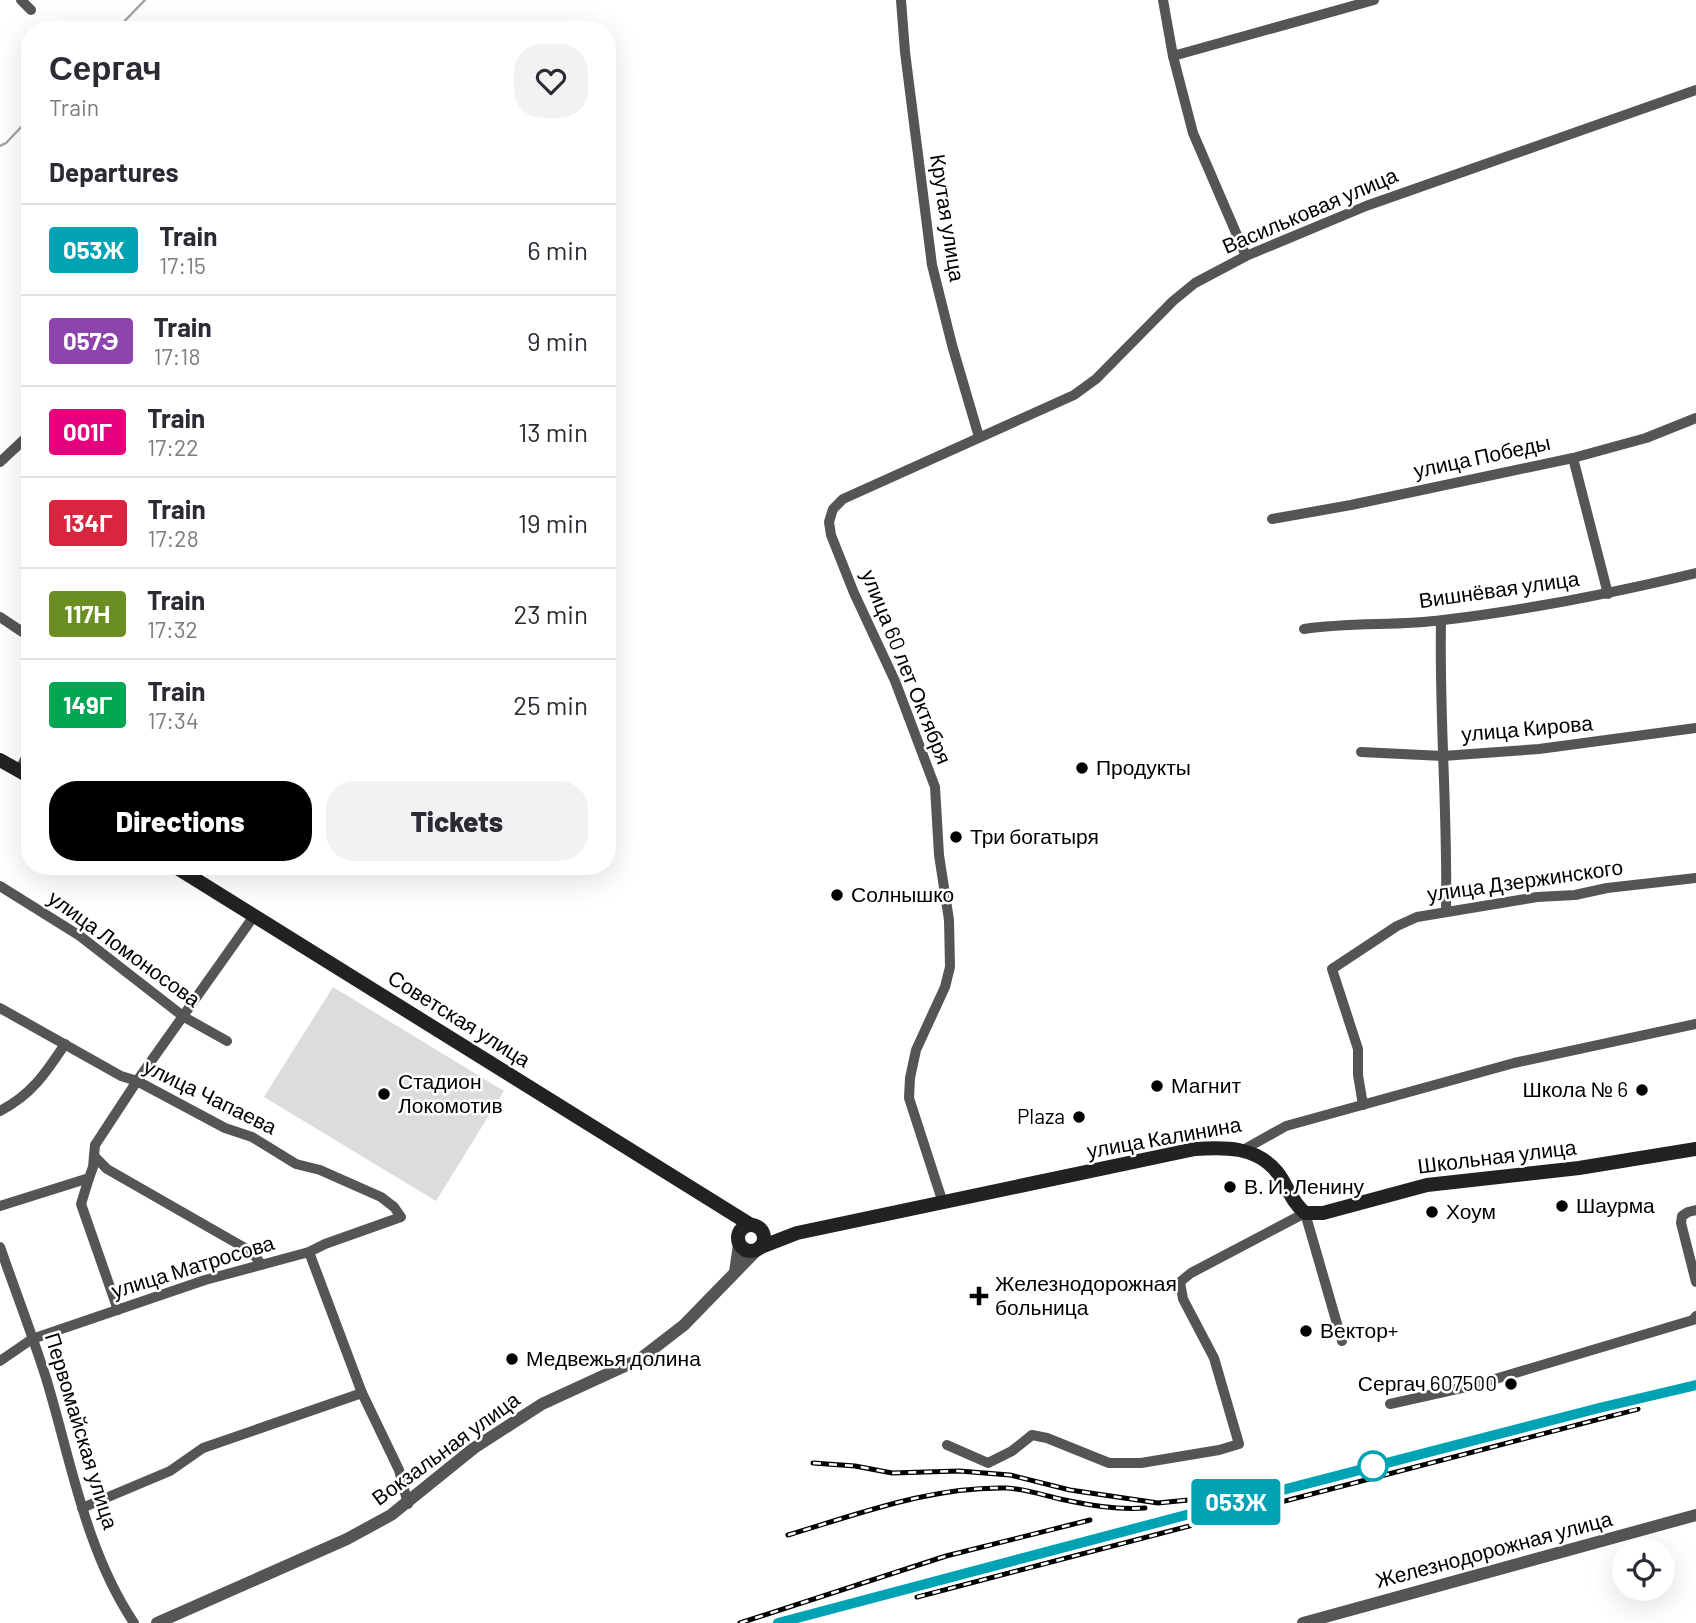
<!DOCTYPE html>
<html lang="en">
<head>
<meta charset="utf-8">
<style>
	body { margin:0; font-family:Barlow,sans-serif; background:#f2f2f3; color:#2b2b33; height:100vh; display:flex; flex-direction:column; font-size:26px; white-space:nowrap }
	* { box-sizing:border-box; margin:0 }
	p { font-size:23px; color:#7c7c81 }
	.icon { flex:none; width:38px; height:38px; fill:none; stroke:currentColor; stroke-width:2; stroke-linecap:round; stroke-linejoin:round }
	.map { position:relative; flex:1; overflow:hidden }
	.sheet { position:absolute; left:21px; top:21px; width:595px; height:854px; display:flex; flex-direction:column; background:#fff; border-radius:28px; box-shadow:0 7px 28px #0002 }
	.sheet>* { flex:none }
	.badge { padding:0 14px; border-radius:5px; font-size:24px; line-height:46px }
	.buttons { position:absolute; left:1612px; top:1538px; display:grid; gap:14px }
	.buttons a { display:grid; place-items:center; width:63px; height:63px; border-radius:50%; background:#fff; box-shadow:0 7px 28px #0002; font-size:35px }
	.map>.badge { position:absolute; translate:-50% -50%; box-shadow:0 0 0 4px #fff }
	h2 { padding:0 28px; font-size:26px; line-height:63px }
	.round { display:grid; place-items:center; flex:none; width:74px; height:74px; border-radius:28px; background:#f2f2f3 }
	.overview { display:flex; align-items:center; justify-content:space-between; height:119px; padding:0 28px }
	h1 { font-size:33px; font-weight:800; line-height:52px }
	.action { display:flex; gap:14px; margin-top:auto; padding:14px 28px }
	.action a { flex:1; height:80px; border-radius:28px; background:#000; color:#fff; font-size:28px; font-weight:800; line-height:80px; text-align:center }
	.action a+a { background:#f2f2f3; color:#2b2b33 }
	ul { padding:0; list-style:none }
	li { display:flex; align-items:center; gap:21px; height:91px; padding:0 28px; border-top:2px solid #e1e1e2 }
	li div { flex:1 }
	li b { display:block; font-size:26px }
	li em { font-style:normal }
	li .badge { min-width:77px; font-weight:700; text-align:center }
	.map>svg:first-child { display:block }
	.grass { fill:#dcdcdc }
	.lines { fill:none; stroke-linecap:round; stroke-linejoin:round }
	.stream { stroke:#a3a3a3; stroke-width:2.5 }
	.minor { stroke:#555; stroke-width:10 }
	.tertiary { stroke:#555; stroke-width:12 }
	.secondary { stroke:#222; stroke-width:14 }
	.rail-casing { stroke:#000; stroke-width:5 }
	.rail { stroke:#fff; stroke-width:2.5; stroke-dasharray:8; stroke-linecap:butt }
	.line-casing { stroke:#fff; stroke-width:16 }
	.line { stroke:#00a3b4; stroke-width:10 }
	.poi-dot { fill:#000; stroke:#fff; stroke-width:2.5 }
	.stop-dot { fill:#fff; stroke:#00a3b4; stroke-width:3.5 }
	.labels { text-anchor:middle; stroke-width:5; stroke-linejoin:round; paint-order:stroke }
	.street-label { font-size:21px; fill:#000; stroke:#fff }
	.poi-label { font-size:21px; fill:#000; stroke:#fff; text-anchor:start }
</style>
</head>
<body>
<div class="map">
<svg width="1696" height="1623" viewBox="0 0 1696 1623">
	<rect width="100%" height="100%" fill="#fff"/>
	<path class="grass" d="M333,987l171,104 -68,110 -172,-104z"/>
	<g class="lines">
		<g class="stream">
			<path d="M116,30l29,-30"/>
			<path d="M0,146l6,-3 24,-25"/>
		</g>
		<g class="minor">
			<path d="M21,0l10,10"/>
			<path d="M901,0l4,52 27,213 20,80 27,92"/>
			<path d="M1163,0l10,56 20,77 53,123"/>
			<path d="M1173,56l201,-56"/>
			<path d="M1573,458l35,136"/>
			<path d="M0,462l30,-28"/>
			<path d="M1272,519l79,-14 222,-47 73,-20 50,-20"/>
			<path d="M0,617l30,20"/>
			<path d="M1441,621c-2,97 7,193 5,290"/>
			<path d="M1304,629c47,-7 93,-3 139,-9 85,-10 170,-27 253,-47"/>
			<path d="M1361,752l82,4 96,-7 157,-21"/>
			<path d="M19,771l11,-21"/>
			<path d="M0,886l80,50 104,81 43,24"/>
			<path d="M0,1008l121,68 16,5 88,47 27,9 44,27 24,6 61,27 13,10 7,10 -76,27 -16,8 -104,28 -173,59 -32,22"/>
			<path d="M1363,1105l-5,-30v-26l-26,-80 65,-43 20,-9 120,-20 38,-2 32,-7 89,-10"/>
			<path d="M0,1111c31,-16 46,-38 65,-67"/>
			<path d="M1243,1150l43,-24 228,-63 182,-39"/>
			<path d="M94,1156l13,13 145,83 9,12"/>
			<path d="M89,1178l-8,26 37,106"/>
			<path d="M943,1203l-34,-105 1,-20 6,-28 29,-63 5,-20 -1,-47 -10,-65 -4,-68 -40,-106 -41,-88 -23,-58 -2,-13 4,-13 10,-10 231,-104 22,-16 77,-78 22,-18 51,-27 120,-50 330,-116"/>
			<path d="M0,1206l89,-28 4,-11 2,-22 42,-64 117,-165"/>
			<path d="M1696,1210l-8,2 -6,4 -1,7 15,59"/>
			<path d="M0,1247c15,43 32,87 46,131 25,82 39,172 88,245"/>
			<path d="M309,1252l53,141 37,77 9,34"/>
			<path d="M1390,1404l85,-19 218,-65 3,-4"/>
			<path d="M947,1445l41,18 24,-12 20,-16 15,3 62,25h32l78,-13 20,-6 -25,-86 -31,-59 -3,-17 11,-9 114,-60 37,128"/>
			<path d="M82,1508l88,-37 33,-23 159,-55"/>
		</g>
		<g class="tertiary">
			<path d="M735,1272l4,-28"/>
			<path d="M157,1623l190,-84 44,-24 83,-67 68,-44 98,-45 44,-34 73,-75"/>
			<path d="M1303,1623l393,-108"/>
		</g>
		<g class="secondary">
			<path d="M0,760l30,17"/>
			<path d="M174,866l577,359"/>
			<circle cx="751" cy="1238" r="13"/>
			<path d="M761,1247l36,-14 398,-84c29,-2 61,-3 82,23 11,14 13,28 28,41h18l104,-28 152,-17 117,-19"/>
		</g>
		<defs>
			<g id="rail">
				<path d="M813,1463l42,3 37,7 67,-2 51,4 60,15 88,13 71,-7"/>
				<path d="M788,1535c71,-21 144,-49 219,-47 18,1 36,7 53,11 28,6 56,11 85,9"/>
				<path d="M917,1597l721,-188"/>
				<path d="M740,1623l206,-67 144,-36"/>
				<path d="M778,1623l821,-215 97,-23"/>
			</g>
		</defs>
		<use href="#rail" class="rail-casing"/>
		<use href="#rail" class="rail"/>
	</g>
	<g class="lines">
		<defs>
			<path id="line" d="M778,1623l408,-108 413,-107 97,-23"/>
		</defs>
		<use href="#line" class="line-casing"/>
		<use href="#line" class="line"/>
	</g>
	<g class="poi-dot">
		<circle cx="1082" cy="768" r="7"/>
		<circle cx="956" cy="837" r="7"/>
		<circle cx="837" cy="895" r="7"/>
		<circle cx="1157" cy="1086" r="7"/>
		<circle cx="1642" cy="1090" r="7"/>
		<circle cx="384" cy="1094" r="7"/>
		<circle cx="1079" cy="1117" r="7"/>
		<circle cx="1230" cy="1187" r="7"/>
		<circle cx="1562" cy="1206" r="7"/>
		<circle cx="1432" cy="1212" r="7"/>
		<path d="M975.5 1285.5h7v7h7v7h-7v7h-7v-7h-7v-7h7z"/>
		<circle cx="1306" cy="1331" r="7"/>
		<circle cx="512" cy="1359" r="7"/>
		<circle cx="1511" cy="1384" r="7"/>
	</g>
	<circle class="stop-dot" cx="1373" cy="1466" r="14"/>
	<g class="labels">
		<g class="street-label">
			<text transform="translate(1310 211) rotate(-23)" y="7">Васильковая улица</text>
			<text transform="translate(947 218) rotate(81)" y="7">Крутая улица</text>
			<text transform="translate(1482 457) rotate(-12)" y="7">улица Победы</text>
			<text transform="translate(1499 590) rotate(-8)" y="7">Вишнёвая улица</text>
			<text transform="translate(906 667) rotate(68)" y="7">улица 60 лет Октября</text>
			<text transform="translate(1527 729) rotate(-5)" y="7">улица Кирова</text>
			<text transform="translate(1525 881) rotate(-8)" y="7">улица Дзержинского</text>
			<text transform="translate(124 949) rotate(36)" y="7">улица Ломоносова</text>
			<text transform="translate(459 1019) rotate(32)" y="7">Советская улица</text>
			<text transform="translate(210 1097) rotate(26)" y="7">улица Чапаева</text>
			<text transform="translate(1164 1138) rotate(-10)" y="7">улица Калинина</text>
			<text transform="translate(1497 1157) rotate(-7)" y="7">Школьная улица</text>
			<text transform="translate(193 1267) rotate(-17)" y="7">улица Матросова</text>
			<text transform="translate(81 1431) rotate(73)" y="7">Первомайская улица</text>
			<text transform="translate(446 1449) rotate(-36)" y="7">Вокзальная улица</text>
			<text transform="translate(1494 1550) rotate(-15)" y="7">Железнодорожная улица</text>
		</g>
		<g class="poi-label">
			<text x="1096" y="775">Продукты</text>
			<text x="970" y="844">Три богатыря</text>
			<text x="851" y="902">Солнышко</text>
			<text x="398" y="1089">Стадион<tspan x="398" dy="24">Локомотив</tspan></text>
			<text x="1171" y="1093">Магнит</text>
			<text x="1628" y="1097" text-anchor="end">Школа № 6</text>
			<text x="1065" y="1124" text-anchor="end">Plaza</text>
			<text x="1244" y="1194">В. И. Ленину</text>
			<text x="1576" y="1213">Шаурма</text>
			<text x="1446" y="1219">Хоум</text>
			<text x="995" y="1291">Железнодорожная<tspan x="995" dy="24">больница</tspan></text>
			<text x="1320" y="1338">Вектор+</text>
			<text x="526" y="1366">Медвежья долина</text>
			<text x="1497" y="1391" text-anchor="end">Сергач 607500</text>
		</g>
	</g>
</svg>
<div class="buttons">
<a><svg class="icon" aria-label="locate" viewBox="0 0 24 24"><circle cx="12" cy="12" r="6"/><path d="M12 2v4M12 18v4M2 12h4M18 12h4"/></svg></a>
</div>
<b class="badge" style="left:1236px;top:1502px;background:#00a3b4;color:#fff">053Ж</b>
<section class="sheet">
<div class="overview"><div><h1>Сергач</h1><p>Train</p></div><a class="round"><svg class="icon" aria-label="heart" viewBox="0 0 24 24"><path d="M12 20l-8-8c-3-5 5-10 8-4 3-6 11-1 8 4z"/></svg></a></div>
<h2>Departures</h2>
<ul>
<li><span class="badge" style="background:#00a3b4;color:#fff">053Ж</span><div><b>Train</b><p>17:15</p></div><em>6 min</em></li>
<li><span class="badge" style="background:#8e44ad;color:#fff">057Э</span><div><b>Train</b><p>17:18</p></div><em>9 min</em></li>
<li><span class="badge" style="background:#e6007e;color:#fff">001Г</span><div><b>Train</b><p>17:22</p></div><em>13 min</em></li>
<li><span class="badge" style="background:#d7263d;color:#fff">134Г</span><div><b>Train</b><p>17:28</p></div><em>19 min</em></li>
<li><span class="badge" style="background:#6b8e23;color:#fff">117Н</span><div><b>Train</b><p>17:32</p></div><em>23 min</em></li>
<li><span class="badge" style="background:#00a651;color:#fff">149Г</span><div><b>Train</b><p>17:34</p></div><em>25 min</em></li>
</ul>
<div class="action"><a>Directions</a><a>Tickets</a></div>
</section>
</div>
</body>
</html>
